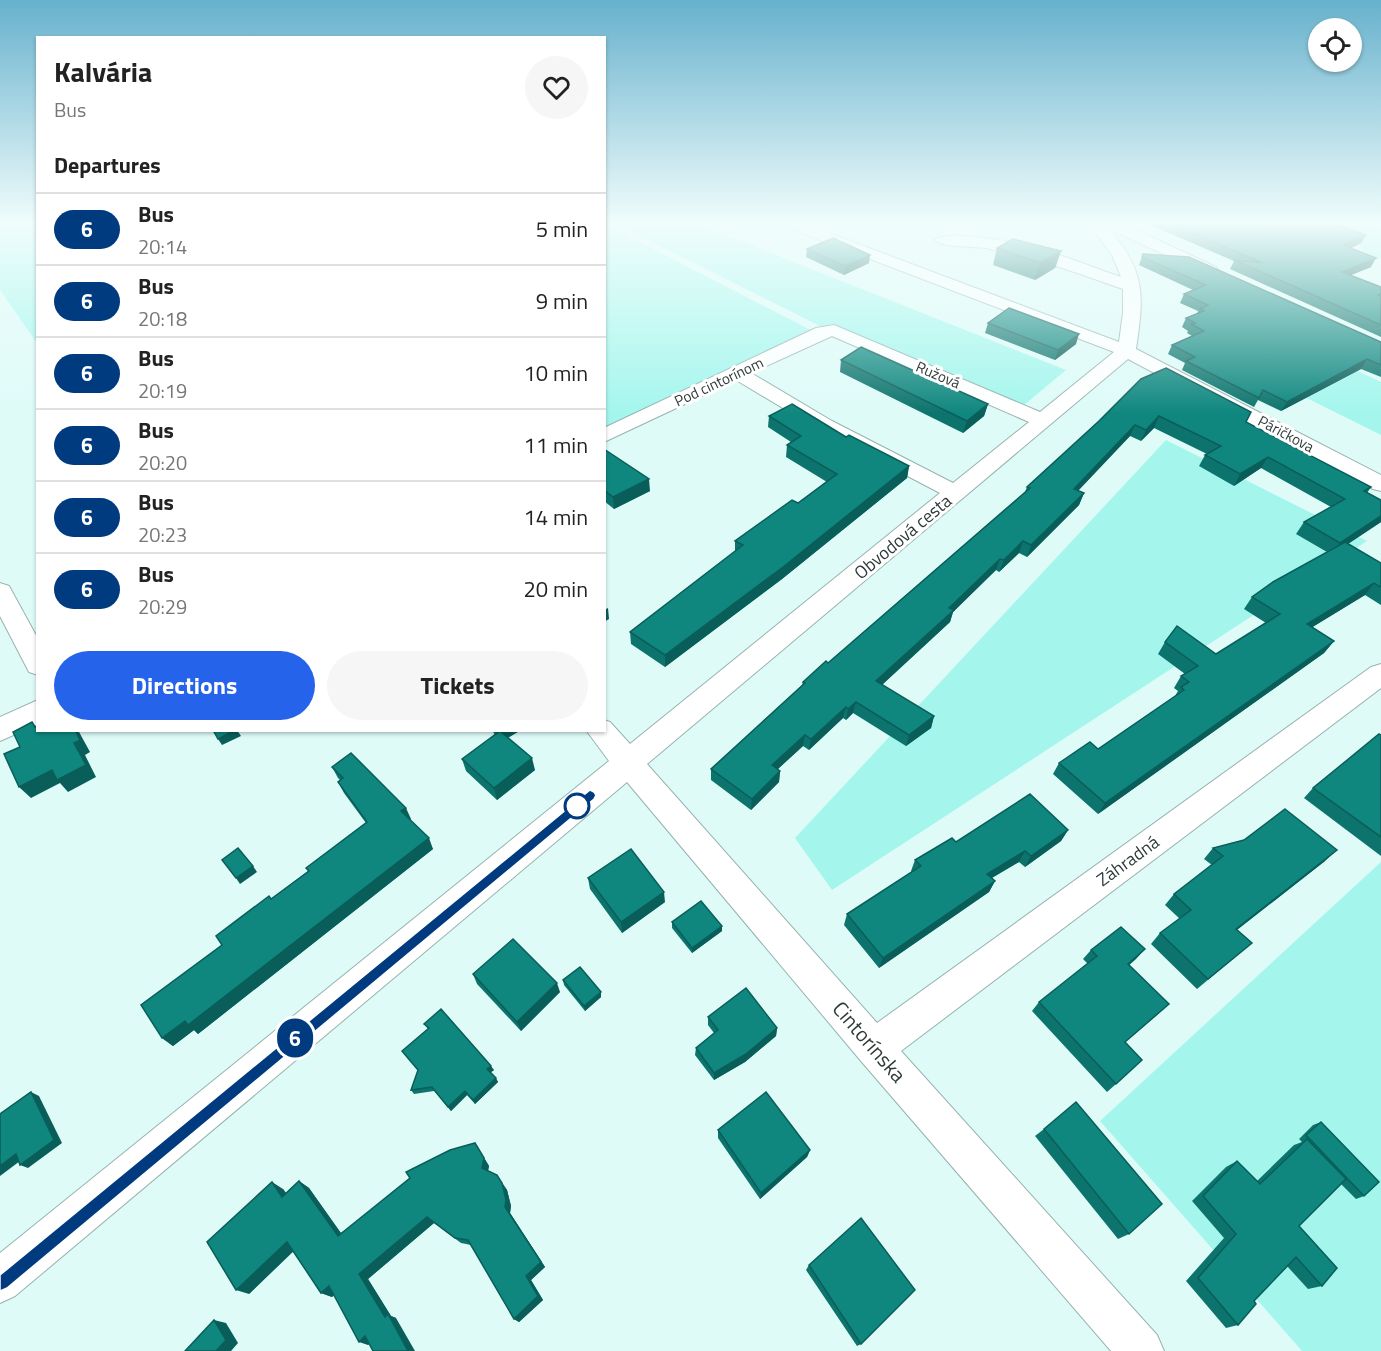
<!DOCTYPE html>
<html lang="en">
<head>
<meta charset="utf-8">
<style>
	body { margin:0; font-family:"Titillium Web",sans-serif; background:#f6f6f6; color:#222; height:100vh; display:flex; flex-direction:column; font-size:22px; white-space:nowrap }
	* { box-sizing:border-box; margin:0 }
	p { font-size:20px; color:#767676 }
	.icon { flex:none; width:33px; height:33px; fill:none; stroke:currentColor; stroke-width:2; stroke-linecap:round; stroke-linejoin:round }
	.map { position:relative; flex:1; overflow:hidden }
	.panel { position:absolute; left:36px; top:36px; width:570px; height:696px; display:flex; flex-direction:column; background:#fff; border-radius:0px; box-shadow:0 2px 4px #0004 }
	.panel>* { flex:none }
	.badge { padding:0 12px; border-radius:20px; font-size:21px; line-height:39px }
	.fabs { position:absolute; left:1308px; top:18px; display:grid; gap:12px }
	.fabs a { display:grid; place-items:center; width:54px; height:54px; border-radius:50%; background:#fff; box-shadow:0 2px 4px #0004; font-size:30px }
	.map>.badge { position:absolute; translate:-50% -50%; box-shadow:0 0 0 3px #fff }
	h2 { padding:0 18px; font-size:22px; line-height:54px }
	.round { display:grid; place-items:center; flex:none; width:63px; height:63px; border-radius:32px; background:#f6f6f6 }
	.summary { display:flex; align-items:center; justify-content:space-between; height:102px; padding:0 18px }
	h1 { font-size:28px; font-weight:700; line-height:45px }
	.button { display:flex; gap:12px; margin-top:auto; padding:12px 18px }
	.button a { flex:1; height:69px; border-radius:36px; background:#2563eb; color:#fff; font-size:24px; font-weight:700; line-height:69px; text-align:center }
	.button a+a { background:#f6f6f6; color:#222 }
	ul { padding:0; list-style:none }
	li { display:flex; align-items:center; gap:18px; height:72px; padding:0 18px; border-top:2px solid #e0e0e0 }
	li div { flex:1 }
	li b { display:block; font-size:22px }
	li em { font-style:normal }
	li .badge { min-width:66px; font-weight:700; text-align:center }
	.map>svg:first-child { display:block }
	.green { fill:#a4f6ed }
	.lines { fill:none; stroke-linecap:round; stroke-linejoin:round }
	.minor-casing { stroke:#97b3af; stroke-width:2 }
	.minor { fill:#fff; fill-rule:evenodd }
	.wall { fill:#0d746d }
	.shaded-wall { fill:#0a5e59 }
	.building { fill:#0f877f; stroke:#0a5e59; stroke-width:1.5 }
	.line { fill:#003b80; stroke:#fff; stroke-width:1.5 }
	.stop-dot { fill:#fff; stroke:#003b80; stroke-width:3 }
	.labels { text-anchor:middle; stroke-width:6; stroke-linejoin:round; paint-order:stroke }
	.far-street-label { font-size:15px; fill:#2f3b39; stroke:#fff }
	.street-label { font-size:18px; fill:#2f3b39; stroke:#fff }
	.near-street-label { font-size:21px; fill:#2f3b39; stroke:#fff }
</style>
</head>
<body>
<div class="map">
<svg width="1381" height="1351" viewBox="0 0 1381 1351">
	<rect width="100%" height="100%" fill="#defbf8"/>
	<g class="green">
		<path d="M0,224h37v119l-37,-53z"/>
		<path d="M604,224l209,107 -208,97z"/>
		<path d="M616,224h82l368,146 -42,35 -192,-81 -8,4z"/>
		<path d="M1291,224h80l10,4v31l-15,-5 -7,-9 -72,-19z"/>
		<path d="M1245,318l136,64v53l-167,-83z"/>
		<path d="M1166,440l201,101 -535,349 -37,-52z"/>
		<path d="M1381,862v489h-79l-202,-230z"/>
	</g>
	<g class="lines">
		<defs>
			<g id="minor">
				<path d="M784,224h21l314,118 4,-29v-24c-46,-16 -90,-33 -138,-41 -12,-2 -43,0 -50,-8 10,-11 79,2 95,6 31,8 61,21 91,31l-9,-22 -23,-31h34l93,43 2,3 -2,3h-12l-95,-44c37,42 35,67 27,120l245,126v16l-8,-2 -245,-130 -481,405 230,259 494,-356 10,-3v24l-480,363 256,284 7,16h-53l-250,-290 -234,-279 -612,514 -15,7v-50l609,-492 -23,-31h18v-10l6,2 20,22 310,-251 -122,-64 -82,-49 -132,62v-14l212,-100 18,-3 206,87 74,-60 -328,-125zM832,336l197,86 -76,61 -121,-62 -81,-48z"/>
				<path d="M0,583l9,3 29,53v36l-9,-3 -29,-56z"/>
				<path d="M38,700v24l-38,17v-24z"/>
			</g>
		</defs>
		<use href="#minor" class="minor-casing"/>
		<use href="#minor" class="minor"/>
	</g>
	<g class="wall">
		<path d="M1148,224h188l30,11 -5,8 -10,5 20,19 -21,8 31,12v50l-151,-68 4,-8z"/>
		<path d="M997,248l64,3 -6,17 -20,12 -42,-15z"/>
		<path d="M807,249l62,14 -25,12 -38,-18z"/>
		<path d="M1143,254l238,88v35l-20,-8 -80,42 -23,-11 -4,7 -72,-37 3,-7 -17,-9 4,-9 20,-9 -5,-3 1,-2 -6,-4 4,-9 11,-4 1,-3 -18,-8 4,-9 9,-4 -54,-25z"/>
		<path d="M988,323l88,21 -21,16 -70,-27z"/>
		<path d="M841,360l147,44 -4,12 -21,17 -123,-61z"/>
		<path d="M1141,379l105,43 125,65 -4,6 14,7v22l-33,22 33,19v42l-16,-10 -53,32 22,14 -10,12 -226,161 -45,-40 6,-11 39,-14 77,-53 3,-5 -4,-3 7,-12 4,-2 -27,-20 7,-12 51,12 50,-31 -22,-14 8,-12 75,-45 -31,-18 8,-12 27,-15 -70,-39 -27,18 -35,-20 6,-11 2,-1 -53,-26 -13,13 -11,-5 -52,55 6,2 -5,12 -52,52 -8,-4 -20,19 -3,-2 -43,42 -3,10 -68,63 52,31 -3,12 -25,18 -53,-33 -7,7 -3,-2 -34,32 -6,-4 -25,23 2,2 -1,11 -28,28 -40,-30v-11l91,-84 1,-3 25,-19 197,-171 2,-5 72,-66z"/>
		<path d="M769,416l77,21 63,29 -2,12 -125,101 -117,88 -34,-23 -1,-12 105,-81v-10l63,-38 29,-21 -41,-25 1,-12 4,-3 -23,-15z"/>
		<path d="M604,449l46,42 -36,18 -10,-8z"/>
		<path d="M492,730h29l-13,8 27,32 -38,30 -31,-29 -4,-12 33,-24z"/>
		<path d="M1381,735v121l-77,-58 9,-10z"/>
		<path d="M332,767l79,52 -1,1 23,29 -235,185 -4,-4 -21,16 -11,-8 60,-93 49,-46 37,-28 -2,-3 60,-45 -22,-30 -6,-11 2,-2 -2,-2z"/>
		<path d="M1068,830l-7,11 -36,26 -6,-5 -27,16 3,3 -6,11 -110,76 -35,-43 3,-11 65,-42 -1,-1 4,-11 41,-18z"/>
		<path d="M1213,848l112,13 -88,69 3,23 -43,36 -46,-45 9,-11 20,-14 -15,-14 9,-11 38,-29 -8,-6z"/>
		<path d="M588,878l77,24 -43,31 -32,-44z"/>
		<path d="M672,922l50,4v5l-30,22 -20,-25z"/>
		<path d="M1145,949l-16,16 30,48 -34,29 -9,42 -9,8 -75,-81 7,-9 49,-38 -5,-5 8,-9z"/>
		<path d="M473,974l87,18 -39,39 -44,-47z"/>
		<path d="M563,980l38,12v5l-16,14 -21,-26z"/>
		<path d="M708,1017l69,11 -1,8 -31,26 -31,18 -19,-25 1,-7 18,-15 -6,-8z"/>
		<path d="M424,1024l70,46 -3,2 7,10 -23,22 -8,-9 -16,16 -17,-20 -20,3 -3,-4 7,-20 10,-41z"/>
		<path d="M1321,1122l43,74 -8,3 -15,-15 -42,42 23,60 -14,3 -21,-23 -33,35 -16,24 -12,3 -40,-47 38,-43 -32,-37 34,-34 11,-6 20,20 37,-36 8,-3 -3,-3 14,-14z"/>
		<path d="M1044,1129l85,105 -11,5 -83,-103z"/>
		<path d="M718,1130l92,20 -3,7 -47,42 -42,-61z"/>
		<path d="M475,1143l14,23 -1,5 9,4 10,15 4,16 -1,7 35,54 -14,13 12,20 -24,22 -5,-3 -43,-74 -10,-2 -27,-20 -66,56 23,37 5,2 -28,27 -34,-50 -2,2 -11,-4 -28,-42 -44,43 34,-105 3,4 13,-12 10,7 32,45z"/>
		<path d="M809,1265l52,79 -4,2 -51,-76z"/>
	</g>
	<g class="shaded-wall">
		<path d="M1366,235l-5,8 -22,11 4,-9z"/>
		<path d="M1061,251l-6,17 -20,12 5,-17z"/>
		<path d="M870,255l-1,8 -25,12 1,-9z"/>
		<path d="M1376,258l-5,9 -34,14 5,-9z"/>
		<path d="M1079,334l-3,10 -21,16 3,-10z"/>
		<path d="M1367,359l-6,10 -80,42 6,-9z"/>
		<path d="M988,404l-4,12 -21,17 4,-12z"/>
		<path d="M1159,416l-5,12 -13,13 5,-11z"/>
		<path d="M1135,425l-5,11 -61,64 5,-11z"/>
		<path d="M1268,457l-7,11 -27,18 6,-12z"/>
		<path d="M909,466l-2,12 -125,101 -117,88v-12z"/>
		<path d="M649,479l1,12 -36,18 -1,-12z"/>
		<path d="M1084,493l-5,12 -52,52 4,-12z"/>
		<path d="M1381,516v6l-50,33 9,-12z"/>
		<path d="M1023,541l-4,12 -20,19 5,-12z"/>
		<path d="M1000,559l-4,11 -43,42 -3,10 -77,71 3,-12 73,-73z"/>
		<path d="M1374,583l-9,12 -67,41 9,-12z"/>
		<path d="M608,608l1,11 -5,3v-12z"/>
		<path d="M1334,641l-10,12 -226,161 7,-11z"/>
		<path d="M856,702l-3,11 -7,7 2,-11z"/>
		<path d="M846,707l-3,11 -34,32 2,-11z"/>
		<path d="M934,716l-3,12 -25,18 3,-11z"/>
		<path d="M75,730h3l12,22 -5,3 11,22 -28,15 -8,-9 -29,15 -12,-11 55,-44z"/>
		<path d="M235,730h2l4,6 -19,9 -4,-6z"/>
		<path d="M498,730h23l-20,11z"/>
		<path d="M805,735l-2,11 -33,30 2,-11z"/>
		<path d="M532,758l3,12 -38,30 -3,-12z"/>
		<path d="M780,771l-1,11 -28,28 1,-11z"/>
		<path d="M406,808l5,11 -5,3 -5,-11z"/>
		<path d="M1068,830l-7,11 -36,26 6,-11z"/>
		<path d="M429,838l4,11 -235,185 -4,-4 -21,16 -11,-8z"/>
		<path d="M1337,850l-12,11 -100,78 11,-10z"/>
		<path d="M1025,851l-6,11 -38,22 6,-10z"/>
		<path d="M253,866l4,6 -17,12 -4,-6z"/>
		<path d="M995,881l-6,11 -110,76 4,-10z"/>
		<path d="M664,892l1,10 -43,31 -1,-11z"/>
		<path d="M722,926v5l-30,22v-5z"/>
		<path d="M1145,949l-9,10 -17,15 9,-10z"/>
		<path d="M557,983l3,9 -39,39 -4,-9z"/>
		<path d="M601,992v5l-16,14 -1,-5z"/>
		<path d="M777,1028l-1,8 -31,26 -31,18v-7z"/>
		<path d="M491,1066l3,4 -4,3 -3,-4z"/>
		<path d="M496,1078l2,4 -23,22 -2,-4z"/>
		<path d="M465,1091l2,4 -16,16 -3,-4z"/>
		<path d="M31,1092l8,4 23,47 -34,25 -8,-3z"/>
		<path d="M475,1143l14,23 -2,9 -5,-7z"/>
		<path d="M810,1150l-3,7 -47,42 1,-6z"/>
		<path d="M16,1154l8,4 -24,18v-10z"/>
		<path d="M299,1181l10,7 38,54 -9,-6z"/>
		<path d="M272,1182l11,7 10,14 -11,-6z"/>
		<path d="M502,1183l5,7 4,16 -1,7 35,54 -14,13 12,20 -24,22 -5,-3 12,-43 -21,-69z"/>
		<path d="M427,1217l7,6 -66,56 23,37 5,2 19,33h-7l-23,-34 -26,-43z"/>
		<path d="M287,1242l11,5 -49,47 -13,-4z"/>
		<path d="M329,1286l10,4 -7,7 -11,-4z"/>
		<path d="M214,1320l12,3 12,20 -7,8h-15z"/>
		<path d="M365,1336l9,3 -6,6 -9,-3z"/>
	</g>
	<g class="building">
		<path d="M1171,224h165l30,11 -23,10 33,13 -34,14 39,15v7l-3,1 3,2v28l-147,-65 29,3z"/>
		<path d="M833,238l37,17 -25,11 -38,-17z"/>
		<path d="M1013,239l48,12 -21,12 -43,-15z"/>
		<path d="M1143,254l46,3 192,85v23l-14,-6 -80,43 -24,-12 -4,8 -73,-37 9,-4 -23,-12 32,-14 -13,-7 4,-1 -9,-5 18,-7 -4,-2 8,-4 -24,-11 22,-9 -64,-28z"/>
		<path d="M1009,308l70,26 -21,16 -70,-27z"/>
		<path d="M861,347l127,57 -21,17 -126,-61z"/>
		<path d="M1166,368l85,44 -5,10 125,65 -7,4 17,9v16l-41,27 -36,-21 41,-23 -77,-42 -28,17 -35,-19 16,-9 -62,-30 -13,14 -11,-5 -61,64 10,4 -53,52 -8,-4 -19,19 -4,-1 -51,49 5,2 -78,71 58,35 -25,19 -53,-33 -8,7 -2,-2 -35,32 -6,-4 -33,30 8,6 -28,28 -41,-30 94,-86 -2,-1 23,-21 2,2 202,-175 -3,-1 72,-66 42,-42z"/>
		<path d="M792,404l54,33 3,-2 60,31 -126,101 -118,88 -35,-23 113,-87 -8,-4 57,-41 6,3 39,-29 -50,-29 14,-9 -32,-20z"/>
		<path d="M604,449l45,30 -36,18 -9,-7z"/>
		<path d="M1345,542l36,21v24l-7,-4 -67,41 27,17 -229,162 -46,-40 31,-21 8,7 86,-59 -3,-3 8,-5 -8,-6 17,-10 -33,-24 12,-16 39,28 64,-40 -28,-17 21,-15z"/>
		<path d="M32,722l3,5 3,-1v4h37l5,10 -6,3 12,22 -29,15 -5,-10 -33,17 -15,-33 16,-7 -7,-15z"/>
		<path d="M213,730h22l-17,9z"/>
		<path d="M500,731l32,27 -38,30 -32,-29z"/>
		<path d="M1379,734l2,1v102l-68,-49z"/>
		<path d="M351,753l55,55 -5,3 28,27 -241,187 -3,-4 -23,17 -21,-33 81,-60 -6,-9 53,-40 2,3 38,-28 -3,-3 61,-46 -29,-40 5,-4 -11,-11z"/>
		<path d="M1030,794l38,36 -37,26 -6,-5 -38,23 8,7 -112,77 -36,-44 74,-48 -6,-6 37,-22 4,4z"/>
		<path d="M1285,809l52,41 -101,79 16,14 -44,36 -48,-46 31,-23 -17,-16 49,-38 -10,-8 31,-8z"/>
		<path d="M238,848l15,18 -17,12 -14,-18z"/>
		<path d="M631,849l33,43 -43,30 -33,-44z"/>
		<path d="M701,901l21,25 -30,22 -20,-26z"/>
		<path d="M1121,927l24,22 -17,15 41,40 -44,38 17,18 -26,24 -77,-82 58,-46 -6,-6z"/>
		<path d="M513,939l44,44 -40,39 -44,-48z"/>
		<path d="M580,967l21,25 -17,14 -21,-26z"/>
		<path d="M746,988l31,40 -31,26 -32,19 -18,-25 22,-18 -10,-13z"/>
		<path d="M441,1009l50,57 -4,3 9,9 -23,22 -8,-9 -17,16 -16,-20 -21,3 7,-20 -16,-19 27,-23 -5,-4z"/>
		<path d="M31,1092l23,48 -34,25 -4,-11 -16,12v-52z"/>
		<path d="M766,1092l44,58 -49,43 -43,-63z"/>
		<path d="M1076,1102l86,102 -33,30 -85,-105z"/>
		<path d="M1321,1122l58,60 -15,14 -58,-61z"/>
		<path d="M1307,1139l39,40 -47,47 38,42 -15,18 -26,-29 -42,44 2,3 -18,21 -40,-47 38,-44 -33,-38 34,-35 23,23z"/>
		<path d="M475,1143l9,15 -2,10 15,7 5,8 4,17 -1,7 36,55 -15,14 12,20 -24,23 -46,-79 -13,-2 -28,-21 -68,57 26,43 3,-3 20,37h-35l-8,-15 -6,6 -30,-56 -8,7 -34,-51 -51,48 -29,-48 65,-60 10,15 17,-16 39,55 72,-58 -4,-6 44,-22z"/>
		<path d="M861,1218l54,72 -54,54 -52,-79z"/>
		<path d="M214,1320l12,20 -10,11h-31z"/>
	</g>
	<linearGradient id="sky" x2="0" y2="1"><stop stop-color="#67b1cc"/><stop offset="0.54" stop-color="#f0fdfc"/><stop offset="1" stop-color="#f0fdfc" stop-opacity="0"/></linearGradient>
	<rect width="1381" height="413" fill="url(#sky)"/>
	<path class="line" d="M590,790l4,2 2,3 -2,4 -587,489 -7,3v-16z"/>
	<circle class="stop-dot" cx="577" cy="806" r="12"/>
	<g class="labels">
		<g class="far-street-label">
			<text transform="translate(938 375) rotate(23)" y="5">Ružová</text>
			<text transform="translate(719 382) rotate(-25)" y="5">Pod cintorínom</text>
			<text transform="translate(1286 434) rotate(28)" y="5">Páričkova</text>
		</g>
		<g class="street-label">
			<text transform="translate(903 537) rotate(-40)" y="6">Obvodová cesta</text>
			<text transform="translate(1128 861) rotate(-36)" y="6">Záhradná</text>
		</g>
		<g class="near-street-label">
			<text transform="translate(869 1042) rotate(49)" y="7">Cintorínska</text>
		</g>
	</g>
</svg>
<div class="fabs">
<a><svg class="icon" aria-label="locate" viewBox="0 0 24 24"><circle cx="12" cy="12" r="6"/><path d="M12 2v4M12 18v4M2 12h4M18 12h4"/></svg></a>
</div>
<b class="badge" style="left:295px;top:1038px;background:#003b80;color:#fff">6</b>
<section class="panel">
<div class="summary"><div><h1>Kalvária</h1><p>Bus</p></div><a class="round"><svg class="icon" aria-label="heart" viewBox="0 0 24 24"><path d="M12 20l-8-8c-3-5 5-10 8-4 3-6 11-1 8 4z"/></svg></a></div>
<h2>Departures</h2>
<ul>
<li><span class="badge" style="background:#003b80;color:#fff">6</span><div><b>Bus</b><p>20:14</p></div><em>5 min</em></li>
<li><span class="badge" style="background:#003b80;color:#fff">6</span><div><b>Bus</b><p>20:18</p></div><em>9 min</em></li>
<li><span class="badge" style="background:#003b80;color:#fff">6</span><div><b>Bus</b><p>20:19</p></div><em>10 min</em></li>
<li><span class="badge" style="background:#003b80;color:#fff">6</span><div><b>Bus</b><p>20:20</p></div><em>11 min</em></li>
<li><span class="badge" style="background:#003b80;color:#fff">6</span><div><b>Bus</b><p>20:23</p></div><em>14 min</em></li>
<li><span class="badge" style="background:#003b80;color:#fff">6</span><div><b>Bus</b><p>20:29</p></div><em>20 min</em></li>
</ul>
<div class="button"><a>Directions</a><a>Tickets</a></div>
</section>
</div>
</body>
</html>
